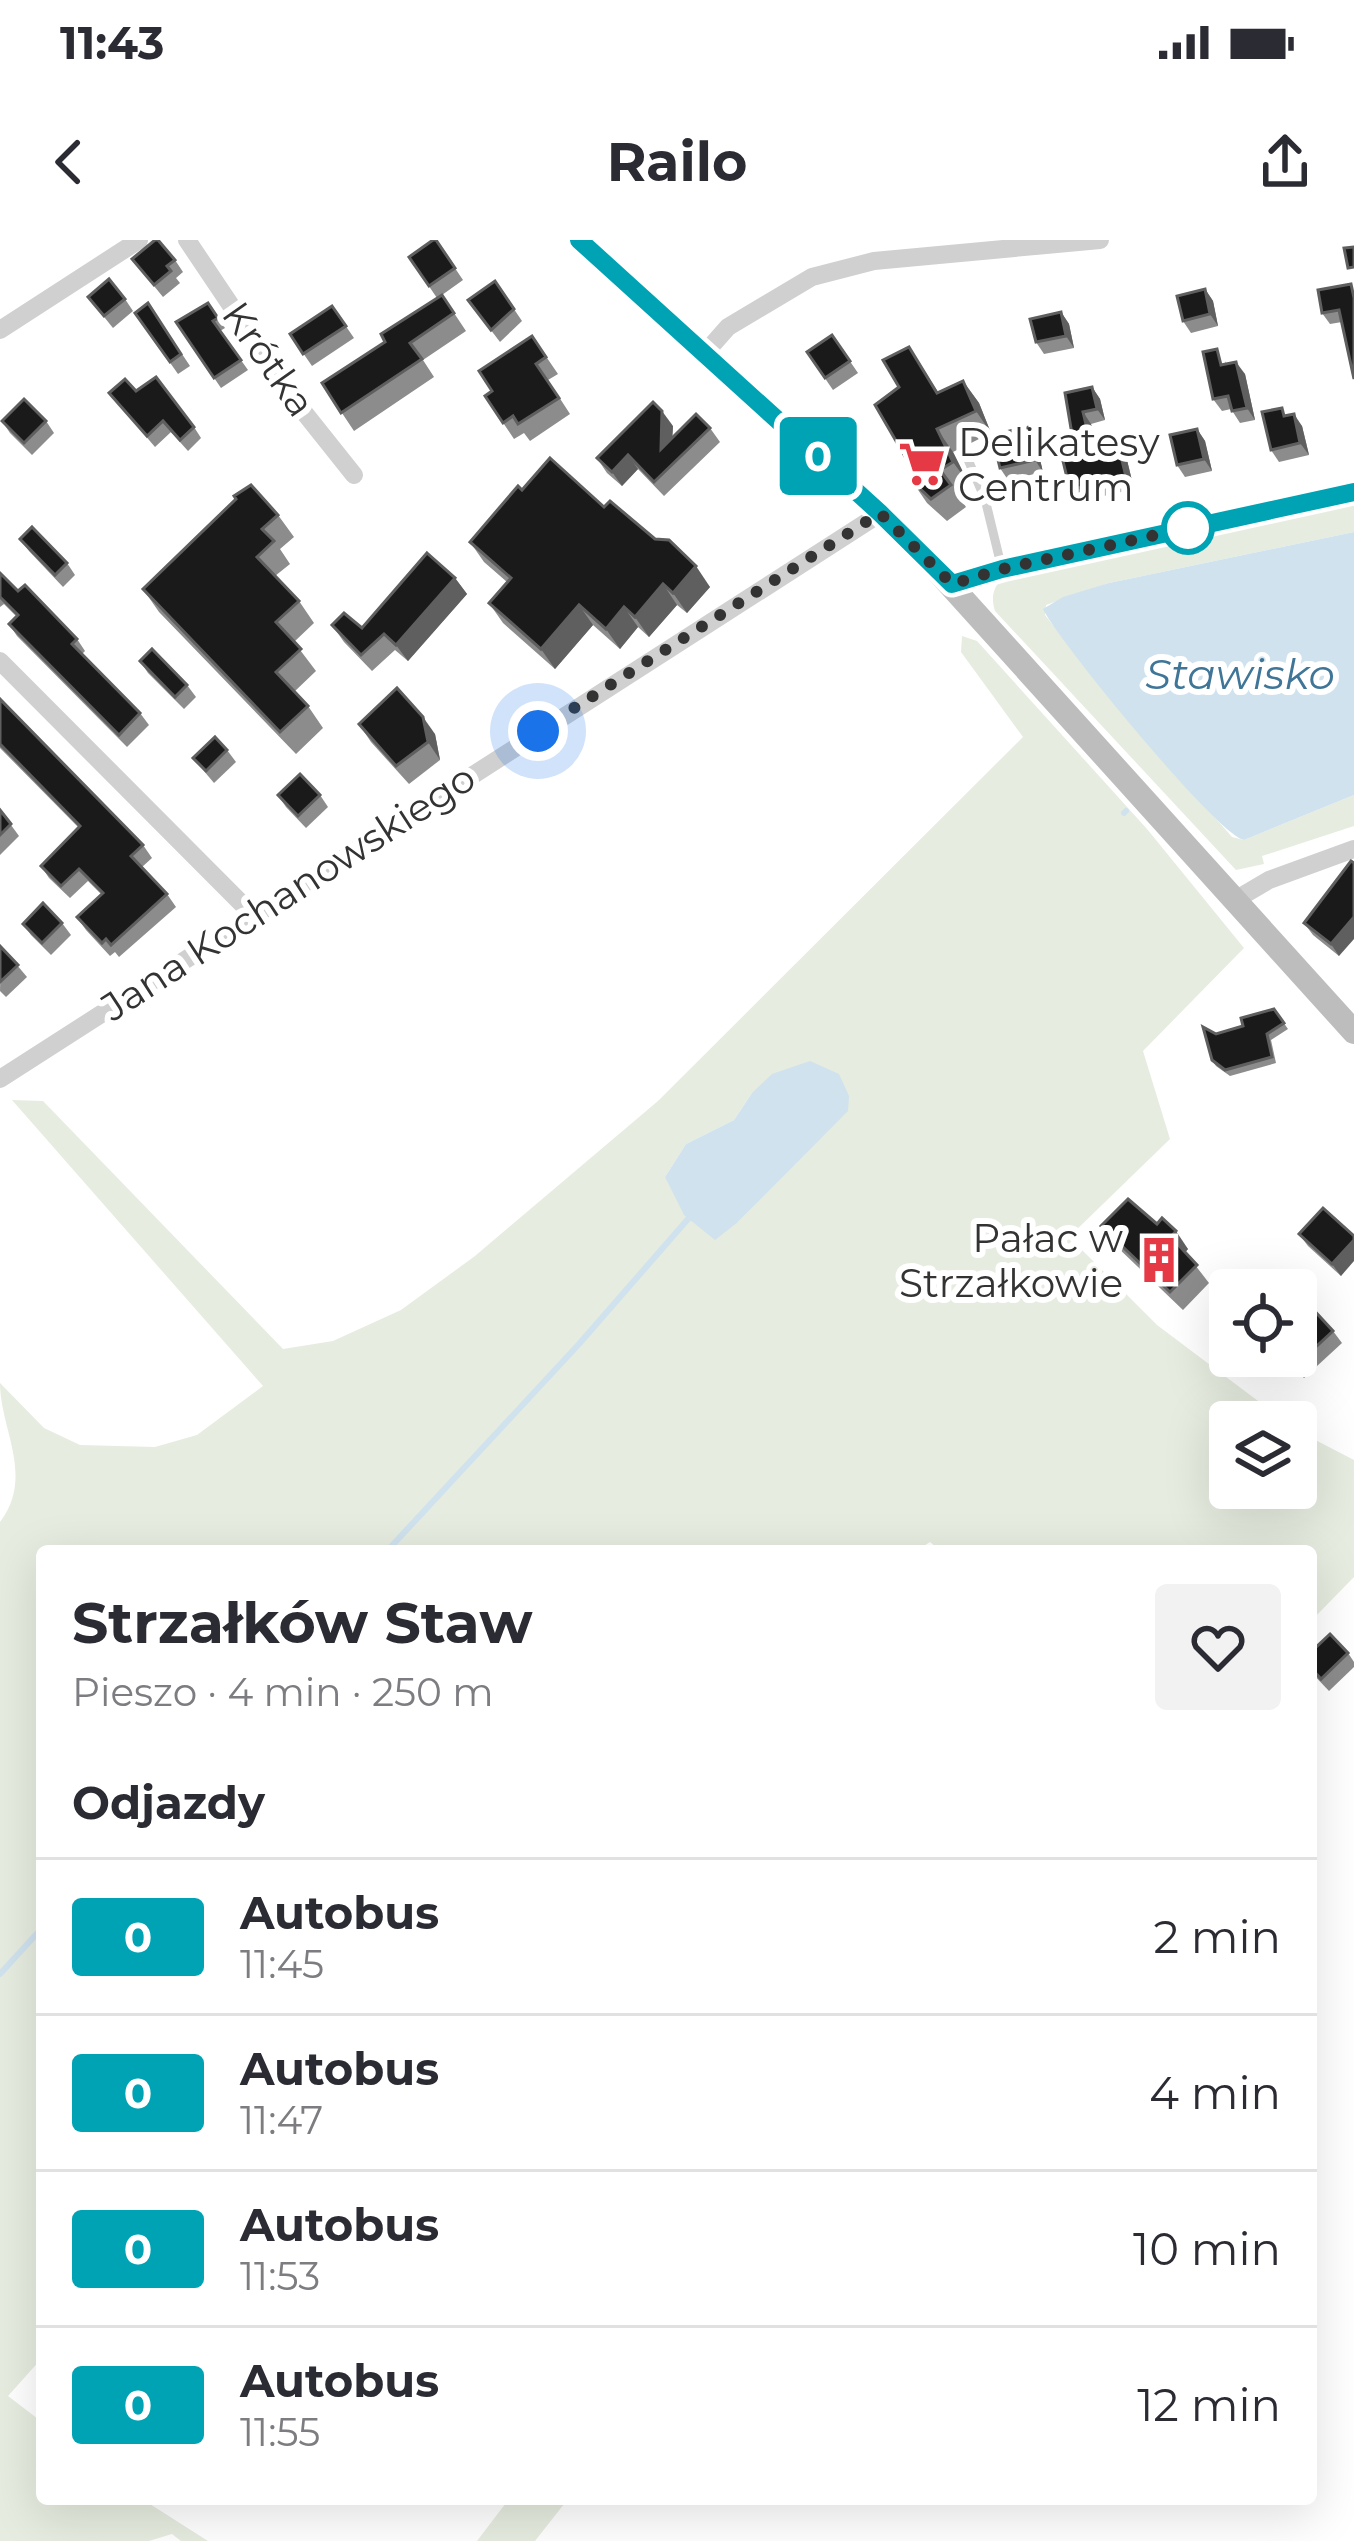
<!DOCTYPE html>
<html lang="pl">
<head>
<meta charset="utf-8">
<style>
	body { margin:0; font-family:Montserrat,sans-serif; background:#f2f2f3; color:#2b2b33; height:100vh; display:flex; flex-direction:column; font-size:45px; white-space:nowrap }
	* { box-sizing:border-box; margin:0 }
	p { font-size:39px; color:#7c7c81 }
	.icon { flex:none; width:66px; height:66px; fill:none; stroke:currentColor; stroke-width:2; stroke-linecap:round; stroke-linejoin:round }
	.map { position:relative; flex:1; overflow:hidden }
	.panel { position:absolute; left:36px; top:1305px; width:1281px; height:960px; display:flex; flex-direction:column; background:#fff; border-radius:12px; box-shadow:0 12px 48px #0002 }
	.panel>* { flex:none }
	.badge { padding:0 24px; border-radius:9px; font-size:42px; line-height:78px }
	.fabs { position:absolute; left:1209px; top:1029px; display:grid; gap:24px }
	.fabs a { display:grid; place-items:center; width:108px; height:108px; border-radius:12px; background:#fff; box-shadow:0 12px 48px #0002; font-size:60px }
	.you { position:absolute; width:60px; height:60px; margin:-30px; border:9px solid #fff; border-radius:50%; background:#1a73e8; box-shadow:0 0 0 18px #1a73e833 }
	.map>.badge { position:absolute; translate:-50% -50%; box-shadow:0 0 0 6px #fff }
	h2 { padding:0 36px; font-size:45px; line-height:108px }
	.round { display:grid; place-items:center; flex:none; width:126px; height:126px; border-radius:12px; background:#f2f2f3 }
	.head { display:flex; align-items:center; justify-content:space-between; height:204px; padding:0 36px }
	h1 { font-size:57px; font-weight:700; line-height:90px }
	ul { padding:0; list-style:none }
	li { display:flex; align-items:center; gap:36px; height:156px; padding:0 36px; border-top:3px solid #e1e1e2 }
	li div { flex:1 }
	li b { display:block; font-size:45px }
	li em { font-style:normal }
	li .badge { min-width:132px; font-weight:700; text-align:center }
	.status { display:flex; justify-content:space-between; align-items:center; height:84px; padding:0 60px; background:#fff; direction:ltr }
	.status svg { height:33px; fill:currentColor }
	header { display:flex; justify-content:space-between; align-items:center; height:156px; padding:0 36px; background:#fff; font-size:54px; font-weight:700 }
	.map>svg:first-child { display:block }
	.green { fill:#e6ecdf; fill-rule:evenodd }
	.water { fill:#cfe2ee }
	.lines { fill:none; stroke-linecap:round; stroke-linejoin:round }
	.stream { stroke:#cfe2ee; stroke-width:6 }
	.lane { stroke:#d0d0d0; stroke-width:9 }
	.street { stroke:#d0d0d0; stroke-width:18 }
	.secondary { stroke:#bdbdbd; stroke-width:24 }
	.wall { fill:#8c8c8c }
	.shaded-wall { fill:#5f5f5f }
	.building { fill:#1a1a1a; stroke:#5f5f5f; stroke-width:3 }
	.line-casing { stroke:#fff; stroke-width:27 }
	.line { stroke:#00a3b4; stroke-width:18 }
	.walk { stroke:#333; stroke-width:12; stroke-dasharray:0 21.6 }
	.stop-dot { fill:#fff; stroke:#00a3b4; stroke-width:6 }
	.labels { text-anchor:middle; stroke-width:12; stroke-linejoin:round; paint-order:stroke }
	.street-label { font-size:39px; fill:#333; stroke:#fff }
	.poi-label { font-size:39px; fill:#333; stroke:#fff; text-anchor:start }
	.water-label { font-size:42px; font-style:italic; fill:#3f7597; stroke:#fff }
</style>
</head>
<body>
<div class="status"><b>11:43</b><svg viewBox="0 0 49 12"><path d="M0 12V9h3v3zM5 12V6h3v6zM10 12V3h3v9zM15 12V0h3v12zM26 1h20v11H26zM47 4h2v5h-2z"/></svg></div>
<header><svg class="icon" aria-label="back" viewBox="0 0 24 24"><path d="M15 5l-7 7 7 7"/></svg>Railo<svg class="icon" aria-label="share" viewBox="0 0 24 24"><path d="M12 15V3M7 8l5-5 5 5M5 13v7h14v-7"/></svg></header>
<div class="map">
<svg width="1354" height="2301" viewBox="0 0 1354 2301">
	<rect width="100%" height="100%" fill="#fff"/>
	<g class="green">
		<path d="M1354,259v33l-245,51 -63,22 -1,10 74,93 113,129 12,3 110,-45v31l-92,30 2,8 -28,6 -241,-259c-5,-16 -1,-28 14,-37z"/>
		<path d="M962,396l15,5 170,188 97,119 -101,103 27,88 -101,98 88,88 129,97h-56v66h66v-58l58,30v117l-43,44v-70h-370l-11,-9 -14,9h-874v807l-34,38 34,26v77h100l66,42h-27l-9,-7 -23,7h-149v-1019c35,-46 0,-93 0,-139l44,45 36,17 75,2 42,-12 66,-49 -251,-286 31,1 240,248 50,-8 68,-31 74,-54 183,-155 365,-364 -62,-85zM752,853l25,89 -39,40 -73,-45 21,-33 48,-24z"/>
		<path d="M509,2259h59l-33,42h-58z"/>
	</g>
	<g class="water">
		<path d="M1354,292v263l-110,45c-26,-4 -186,-199 -201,-231l20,-12 46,-14z"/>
		<path d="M810,821l29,13 10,22 -1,15 -110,111 -23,18 -31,-25 -19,-38 21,-33 48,-24 18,-27 20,-19z"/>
	</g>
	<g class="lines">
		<g class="stream">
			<path d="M1124,573l2,-2"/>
			<path d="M387,1311l192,-207 109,-125"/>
			<path d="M0,1734l42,-46"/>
		</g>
		<path class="lane" d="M966,215l19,44 17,70"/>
		<g class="street">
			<path d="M187,0l108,161 59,74"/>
			<path d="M0,90l139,-90"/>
			<path d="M705,113l23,-26 84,-50 62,-16 226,-21"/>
			<path d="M952,344l50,-15 352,-77"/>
			<path d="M0,421l252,253"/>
			<path d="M1235,660l34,-20 85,-31"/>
			<path d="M0,839l881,-566"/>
		</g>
		<path class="secondary" d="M579,0l334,304 441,488"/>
	</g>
	<g class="wall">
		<path d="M436,0l27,40 -21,15 24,36 -43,29 11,17 -80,54 -32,-48 63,-41 52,-44 -28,-41z"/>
		<path d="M132,19l43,1 8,12 -7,6 4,5 -17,14z"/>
		<path d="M495,41l27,40 -22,21 -32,-42z"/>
		<path d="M1351,44l-9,38 -12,2 -8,-11z"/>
		<path d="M1205,49l8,12 5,25 -27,7 -8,-12z"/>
		<path d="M88,57l37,2 8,12 -20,17z"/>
		<path d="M148,63l42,63 -12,8 -43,-61z"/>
		<path d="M208,63l17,25 -5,3 28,39 -27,18 -45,-66z"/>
		<path d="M332,66l22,32 -42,28 -22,-32z"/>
		<path d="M1061,72l8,12 5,24 -30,6 -8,-12z"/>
		<path d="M832,95l26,38 -25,17 -26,-38z"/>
		<path d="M532,96l26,38 -10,6 22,34 -40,27 -6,-8 -10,6 -29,-43 7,-5z"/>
		<path d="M909,107l29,45 25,-11 16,22 12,30 -38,19 16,32 -13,8 10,15 -19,14 -20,-18 -15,-22 5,-4 -18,-90z"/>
		<path d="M1226,121v3l19,10 10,46 -15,3 -9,-14 -9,2 -9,-12z"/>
		<path d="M1092,147l8,12 5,21 -14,4 7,29 29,7 7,29 -56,13 -8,-12 3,-32 2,-6 -10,-59z"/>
		<path d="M136,151l58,36 7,11 -13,13 -17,-19 -16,15 -46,-54z"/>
		<path d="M1287,175l15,11 7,29 -30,7 -8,-12z"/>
		<path d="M2,181h44l8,12 -22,22 -22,-22z"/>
		<path d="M673,186l-1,12 38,-10 10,14 -56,54 -26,-27 -16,17 -15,-13 -10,-15z"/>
		<path d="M1027,187l8,12 8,33 -35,8 -8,-12z"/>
		<path d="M1197,189l8,12 7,30 -27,6 -8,-12z"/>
		<path d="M522,250l82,17 106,80 -23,26 -10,-8 -28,32 -11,-10 -18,22 -27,-24 -38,44 -52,-46 -14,-20 18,-21 -23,-20 -14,-20z"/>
		<path d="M278,275l16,22 -14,12 10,15 -15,12 24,25 15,22 -20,19 22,29 -22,21 14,14 15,22 -27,26 -137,-142 -16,-23z"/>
		<path d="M20,299l47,24 8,12 -12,12 -34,-36z"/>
		<path d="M0,333l18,18 59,48 8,12 -3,3 58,59 9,12 -22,22 -110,-111 -8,-12 7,-8 -12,-12 -4,3z"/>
		<path d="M455,338l12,16 -59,67 -13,-11 -23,21 -28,-29 -12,-17 30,3z"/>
		<path d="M140,421l47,24 9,12 -12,12 -36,-36z"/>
		<path d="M0,459l143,146 9,13 -10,9 25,27 9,13 -57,50 -4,-5 -5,4 -24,-26 -9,-13 24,-23 -13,-13 -18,17 -21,-20 -8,-12 38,-38 -79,-80z"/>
		<path d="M359,484l76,10 5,26 -31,24 -38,-42z"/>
		<path d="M227,510l9,12 -22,21 -21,-25z"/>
		<path d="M278,555h42l8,12 -22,21 -20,-21z"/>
		<path d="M0,570l19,26 -19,19z"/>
		<path d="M1354,623l-15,93 -26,-21 -9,-12z"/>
		<path d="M62,683l9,12 -20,20 -20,-20 -8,-11z"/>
		<path d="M1,706l26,31 -21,20 -6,-6z"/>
		<path d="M1274,769l14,20 -17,11 5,23 -46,13 -14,-10 -4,-6 4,-26 27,-8z"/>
		<path d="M1157,984l31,25 -3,3 24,31 -26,27 -69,-66 -13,-18z"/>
		<path d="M1299,994l55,2 -13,40 -33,-30z"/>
		<path d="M1333,1091l9,12 -38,35 -21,-22h13z"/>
		<path d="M1311,1412l37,1 6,9v5l-25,24 -18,-19z"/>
	</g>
	<g class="shaded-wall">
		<path d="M1205,49l8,12 5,25 -8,-12z"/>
		<path d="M1061,72l8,12 5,24 -8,-12z"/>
		<path d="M1236,122l9,12 10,46 -8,-12z"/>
		<path d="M963,141l16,22 12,30 -15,-22z"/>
		<path d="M1092,147l8,12 5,21 -8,-11z"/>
		<path d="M662,171l11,15 -2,38 -10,-15z"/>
		<path d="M1083,172l8,12 10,42 -8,-12z"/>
		<path d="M1294,174l8,12 7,29 -9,-12z"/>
		<path d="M1027,187l8,12 8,33 -8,-12z"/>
		<path d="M937,189l16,23 16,32 -16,-22z"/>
		<path d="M1197,189l8,12 7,30 -8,-12z"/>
		<path d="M1119,208l8,12 7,29 -8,-12z"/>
		<path d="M628,215l10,14 -16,17 -10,-14z"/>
		<path d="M696,326l14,21 -23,26 -14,-20z"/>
		<path d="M455,338l12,16 -59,67 -12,-16z"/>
		<path d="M663,344l14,21 -28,32 -14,-20z"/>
		<path d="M579,365l14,20 -38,44 -14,-20z"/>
		<path d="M624,367l14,20 -18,22 -14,-20z"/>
		<path d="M423,477l12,17 5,26 -12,-18z"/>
		<path d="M1354,677v22l-15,17 -8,-12z"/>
		<path d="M1176,991l12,18 -5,6 -12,-18z"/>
		<path d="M1354,1000v21l-13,15 -9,-12z"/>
	</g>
	<g class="building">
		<path d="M155,0h3l17,20 -8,6 4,5 -17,14 -22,-26z"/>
		<path d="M433,0h3l19,28 -26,18 -20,-29z"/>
		<path d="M1354,7v20l-6,1 -4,-20z"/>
		<path d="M109,39l16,20 -21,17 -16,-19z"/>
		<path d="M495,41l19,28 -23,21 -23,-30z"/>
		<path d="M1351,44l3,14v81l-15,-69 -17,3 -4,-23z"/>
		<path d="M1205,49l5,25 -27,7 -6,-25z"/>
		<path d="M442,55l12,18 -44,30 12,16 -81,54 -19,-30 63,-41 -4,-8z"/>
		<path d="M148,63l33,51 -11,8 -35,-49z"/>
		<path d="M208,63l10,15 -5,3 28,39 -27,18 -38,-56z"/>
		<path d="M332,66l14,20 -43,28 -13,-20z"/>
		<path d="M1061,72l5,24 -30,6 -6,-23z"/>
		<path d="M832,95l18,26 -25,17 -18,-26z"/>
		<path d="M532,96l14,21 -10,7 23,34 -41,26 -5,-8 -10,7 -18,-27 7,-5 -13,-20z"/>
		<path d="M909,107l28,46 26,-12 13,30 -39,18 16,33 -13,8 11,15 -20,14 -19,-18 5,-4 -42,-72 24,-18 -16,-27z"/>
		<path d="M1217,109l4,16 15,-3 11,46 -15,3 -4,-15 -15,3 -10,-47z"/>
		<path d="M156,137l38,50 -14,13 -17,-19 -16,15 -38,-43 16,-14 11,12z"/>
		<path d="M1092,147l5,22 -14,3 10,42 26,-6 7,29 -56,13 -7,-29 10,-3 -2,-5 4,-1 -10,-59z"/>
		<path d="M24,159l22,22 -22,22 -22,-22z"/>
		<path d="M653,162l9,9 -1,38 35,-35 14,14 -56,54 -26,-27 -16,17 -15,-14z"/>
		<path d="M1282,168l2,8 10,-2 6,29 -29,7 -9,-38z"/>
		<path d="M1027,187l8,33 -35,8 -8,-33z"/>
		<path d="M1197,189l7,30 -27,6 -7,-30z"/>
		<path d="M550,218l54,49 6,-6 45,38 14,1 27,26 -23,27 -10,-9 -28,33 -11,-10 -18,22 -27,-24 -38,44 -52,-46 22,-25 -41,-36 48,-56 4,4z"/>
		<path d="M251,245l27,30 -16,14 12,12 -17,16 42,44 -23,21 25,27 -25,23 32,34 -28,26 -137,-143 93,-90 -2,-3z"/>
		<path d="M32,287l35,36 -12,12 -35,-36z"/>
		<path d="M427,313l28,25 -59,67 -12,-11 -23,21 -29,-30 12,-12 18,15z"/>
		<path d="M0,333l18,18 7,-6 52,54 -5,5 68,69 -21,22 -110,-111 9,-9 -18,-18z"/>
		<path d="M152,409l35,36 -12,12 -35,-36z"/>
		<path d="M397,448l26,29 5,25 -32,24 -37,-42z"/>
		<path d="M0,459l143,146 -12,11 36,38 -56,51 -5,-6 -4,4 -25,-26 26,-24 -24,-24 -18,17 -20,-20 39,-40 -80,-82z"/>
		<path d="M215,497l12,13 -21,21 -13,-13z"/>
		<path d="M300,534l20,21 -22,21 -20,-21z"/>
		<path d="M0,570l11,14 -11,11z"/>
		<path d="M1351,621l3,2v54l-23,27 -27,-21z"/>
		<path d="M43,663l19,20 -20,20 -19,-19z"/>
		<path d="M0,706l18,19 -18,17z"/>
		<path d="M1274,769l10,14 -17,11 5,23 -47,13 -13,-10 -9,-33 13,7 27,-8 -2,-8z"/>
		<path d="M1128,959l29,25 5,-6 14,13 -5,6 26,28 -27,27 -69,-66z"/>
		<path d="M1323,968l31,28v4l-22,24 -33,-30z"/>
		<path d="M1310,1066l23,25 -38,35 -9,-10h10v-37z"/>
		<path d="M1330,1394l18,19 -27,26 -10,-11v-16z"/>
	</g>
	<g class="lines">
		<defs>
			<path id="line" d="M579,0l301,273 72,71 50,-15 352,-77"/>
		</defs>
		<use href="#line" class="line-casing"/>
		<use href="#line" class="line"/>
		<path class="walk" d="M538,491l342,-218 72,71 50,-15 186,-41"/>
	</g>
	<defs>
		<symbol id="supermarket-bare" viewBox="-9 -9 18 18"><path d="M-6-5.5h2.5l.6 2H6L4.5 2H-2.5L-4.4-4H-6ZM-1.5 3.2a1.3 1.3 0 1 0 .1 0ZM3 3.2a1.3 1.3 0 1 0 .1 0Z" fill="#e63946" stroke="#fff" stroke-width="2.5" paint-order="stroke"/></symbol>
		<symbol id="building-bare" viewBox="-9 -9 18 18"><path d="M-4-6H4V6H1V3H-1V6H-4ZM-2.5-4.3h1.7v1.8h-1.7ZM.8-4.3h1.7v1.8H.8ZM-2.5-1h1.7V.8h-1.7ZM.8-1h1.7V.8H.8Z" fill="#e63946" stroke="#fff" stroke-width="2.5" paint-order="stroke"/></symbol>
	</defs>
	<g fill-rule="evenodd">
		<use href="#supermarket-bare" x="889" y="191" width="66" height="66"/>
		<use href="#building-bare" x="1126" y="987" width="66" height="66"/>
	</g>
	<circle class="stop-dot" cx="1188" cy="288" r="24"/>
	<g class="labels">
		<g class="street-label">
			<text transform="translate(269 119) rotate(55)" y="14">Krótka</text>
			<text transform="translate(288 652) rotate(-33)" y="14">Jana Kochanowskiego</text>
		</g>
		<g class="poi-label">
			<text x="958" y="216">Delikatesy<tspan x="958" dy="45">Centrum</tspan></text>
			<text x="1123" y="1012" text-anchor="end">Pałac w<tspan x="1123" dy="45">Strzałkowie</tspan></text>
		</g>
		<g class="water-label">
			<text x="1240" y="449">Stawisko</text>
		</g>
	</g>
</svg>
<div class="fabs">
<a><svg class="icon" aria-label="locate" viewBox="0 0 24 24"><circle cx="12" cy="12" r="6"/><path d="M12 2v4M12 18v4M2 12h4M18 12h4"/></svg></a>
<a><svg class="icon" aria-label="layers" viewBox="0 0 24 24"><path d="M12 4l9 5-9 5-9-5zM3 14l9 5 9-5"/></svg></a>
</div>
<div class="you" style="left:538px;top:491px"></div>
<b class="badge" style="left:818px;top:216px;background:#00a3b4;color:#fff">0</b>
<section class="panel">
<div class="head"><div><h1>Strzałków Staw</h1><p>Pieszo · 4 min · 250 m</p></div><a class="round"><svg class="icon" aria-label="heart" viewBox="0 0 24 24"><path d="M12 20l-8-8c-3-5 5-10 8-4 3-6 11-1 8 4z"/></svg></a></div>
<h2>Odjazdy</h2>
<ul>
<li><span class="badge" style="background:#00a3b4;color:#fff">0</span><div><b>Autobus</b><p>11:45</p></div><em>2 min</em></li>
<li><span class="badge" style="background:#00a3b4;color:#fff">0</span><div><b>Autobus</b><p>11:47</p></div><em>4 min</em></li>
<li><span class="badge" style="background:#00a3b4;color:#fff">0</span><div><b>Autobus</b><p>11:53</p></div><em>10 min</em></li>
<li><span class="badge" style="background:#00a3b4;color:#fff">0</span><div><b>Autobus</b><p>11:55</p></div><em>12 min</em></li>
</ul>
</section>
</div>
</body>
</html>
